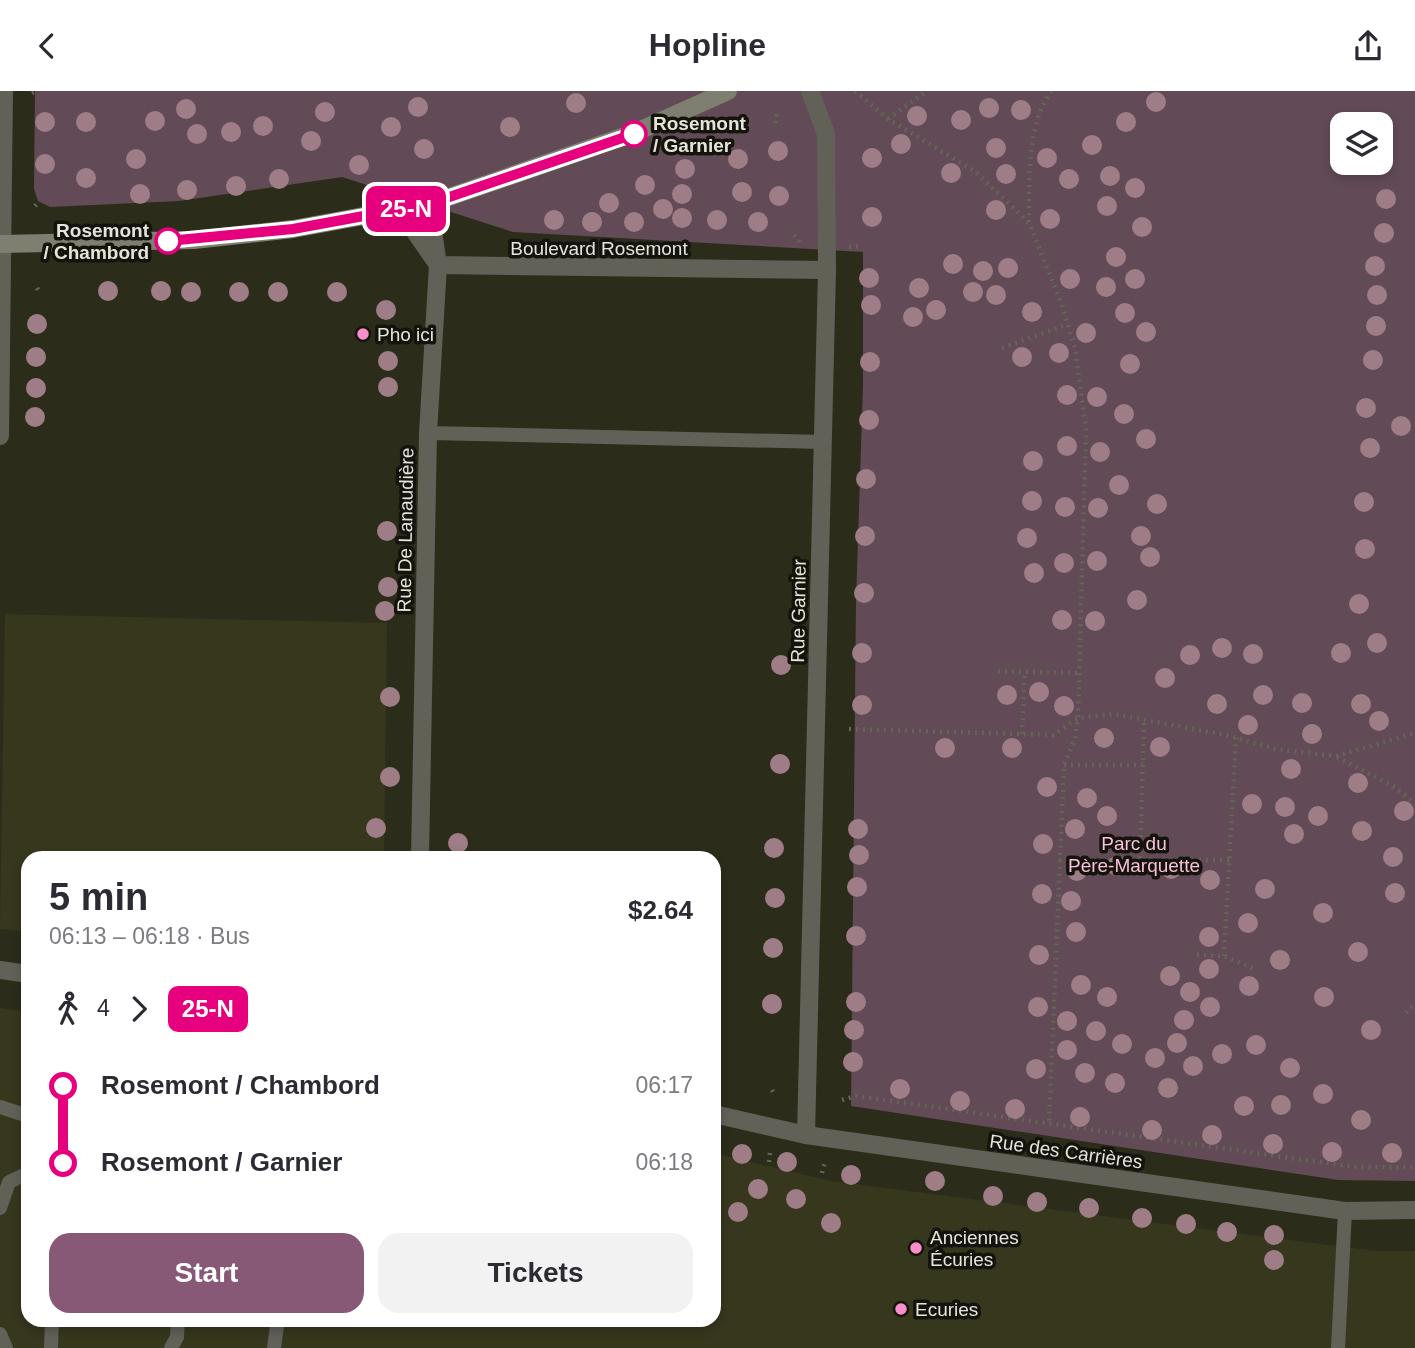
<!DOCTYPE html>
<html lang="en">
<head>
<meta charset="utf-8">
<style>
	body { margin:0; font-family:Helvetica,sans-serif; background:#f2f2f3; color:#2b2b33; height:100vh; display:flex; flex-direction:column; font-size:26px; white-space:nowrap }
	* { box-sizing:border-box; margin:0 }
	p { font-size:23px; color:#7c7c81 }
	.icon { flex:none; width:38px; height:38px; fill:none; stroke:currentColor; stroke-width:2; stroke-linecap:round; stroke-linejoin:round }
	.map { position:relative; flex:1; overflow:hidden }
	.panel { position:absolute; left:21px; top:760px; width:700px; height:476px; display:flex; flex-direction:column; background:#fff; border-radius:21px; box-shadow:0 4px 10px #0003 }
	.panel>* { flex:none }
	.badge { padding:0 14px; border-radius:10px; font-size:24px; line-height:46px }
	.tools { position:absolute; left:1330px; top:21px; display:grid; gap:14px }
	.tools a { display:grid; place-items:center; width:63px; height:63px; border-radius:14px; background:#fff; box-shadow:0 4px 10px #0003; font-size:35px }
	.map>.badge { position:absolute; translate:-50% -50%; box-shadow:0 0 0 4px #fff }
	.legs { display:flex; align-items:center; gap:10px; height:77px; padding:0 28px; font-size:23px }
	.legs p { margin-inline-start:auto }
	.overview { display:flex; align-items:center; justify-content:space-between; height:119px; padding:0 28px }
	h1 { font-size:38px; font-weight:700; line-height:52px }
	.button { display:flex; gap:14px; margin-top:auto; padding:14px 28px }
	.button a { flex:1; height:80px; border-radius:21px; background:#885877; color:#fff; font-size:28px; font-weight:700; line-height:80px; text-align:center }
	.button a+a { background:#f2f2f3; color:#2b2b33 }
	ul { padding:0 28px; list-style:none }
	li { display:flex; align-items:center; gap:24px; height:77px; font-size:26px }
	li i { display:grid; place-items:center; width:10px; height:100%; margin:0 9px; background:currentColor }
	li i::after { content:''; width:18px; height:18px; margin:-9px; border:5px solid; border-radius:50%; background:#fff }
	li p { margin-inline-start:auto }
	li:first-child i { background:linear-gradient(#0000 50%,currentColor 0) }
	li:last-child i { background:linear-gradient(currentColor 50%,#0000 0) }
	header { display:flex; justify-content:space-between; align-items:center; height:91px; padding:0 28px; background:#fff; font-size:32px; font-weight:700 }
	.map>svg:first-child { display:block }
	.built { fill:#37371e }
	.green { fill:#624b57; fill-rule:evenodd }
	.lines { fill:none; stroke-linecap:round; stroke-linejoin:round }
	.path { stroke:#656556; stroke-width:4.5; stroke-dasharray:2 5; stroke-linecap:butt }
	.service { stroke:#616158; stroke-width:14 }
	.minor { stroke:#616158; stroke-width:18 }
	.secondary { stroke:#7e7f71; stroke-width:18 }
	.tree { fill:#9e7d86 }
	.line-1-casing { stroke:#fff; stroke-width:16 }
	.line-1 { stroke:#e6007e; stroke-width:10 }
	.stop-1-dot { fill:#fff; stroke:#e6007e; stroke-width:3.5 }
	.poi-dot { fill:#f98fca; stroke:#14140c; stroke-width:2.5 }
	.labels { text-anchor:middle; stroke-width:7; stroke-linejoin:round; paint-order:stroke }
	.stop-label { font-size:19px; font-weight:bold; fill:#e4e4d9; stroke:#14140c; text-anchor:start }
	.street-label { font-size:19px; fill:#e4e4d9; stroke:#14140c }
	.poi-label { font-size:19px; fill:#e4e4d9; stroke:#14140c; text-anchor:start }
	.park-label { font-size:19px; fill:#fcbfde; stroke:#14140c }
</style>
</head>
<body>
<header><svg class="icon" aria-label="back" viewBox="0 0 24 24"><path d="M15 5l-7 7 7 7"/></svg>Hopline<svg class="icon" aria-label="share" viewBox="0 0 24 24"><path d="M12 15V3M7 8l5-5 5 5M5 13v7h14v-7"/></svg></header>
<div class="map">
<svg width="1415" height="1257" viewBox="0 0 1415 1257">
	<rect width="100%" height="100%" fill="#2c2c1b"/>
	<g class="built">
		<path d="M5,523l382,9 -3,234h-356v75l-28,-3z"/>
		<path d="M0,917l28,4v307h686v-166l117,28 545,70h39v97h-1415z"/>
	</g>
	<path class="green" d="M35,0h1380v1090l-77,-1 -487,-74 5,-505 7,-216v-133l-350,-20 -171,-55 -163,24 -129,6 -12,-6 -4,-12zM1342,33h39v39h-39z"/>
	<g class="lines">
		<g class="path">
			<path d="M855,0l33,28 88,53 53,51 33,82 13,43 11,81 -8,289 -3,21 -11,26 -15,359"/>
			<path d="M32,2l4,-2"/>
			<path d="M888,28l39,-28"/>
			<path d="M775,32l3,-12"/>
			<path d="M35,115l2,-2"/>
			<path d="M1029,131c0,-38 -2,-101 23,-131"/>
			<path d="M794,144l8,10"/>
			<path d="M849,156l11,-1"/>
			<path d="M37,197l2,3"/>
			<path d="M1002,257l66,-24"/>
			<path d="M998,580l81,2"/>
			<path d="M849,638l204,6 25,-17 35,-4 113,21 49,14 61,7 79,-23"/>
			<path d="M1022,643l3,-62"/>
			<path d="M1337,666l56,29 22,17"/>
			<path d="M1064,674h79"/>
			<path d="M1059,769h170"/>
			<path d="M1140,774l4,-145"/>
			<path d="M25,853l3,-3"/>
			<path d="M1197,864l27,1 33,14"/>
			<path d="M1224,865l12,-218"/>
			<path d="M1406,922l9,-10"/>
			<path d="M772,999l2,4"/>
			<path d="M842,1009l14,-4 498,71h61"/>
			<path d="M769,1071l1,-10"/>
			<path d="M822,1082l3,-11"/>
		</g>
		<g class="service">
			<path d="M428,342l395,9"/>
			<path d="M0,1016l28,9"/>
			<path d="M0,1117l9,-26 15,-7 4,2"/>
			<path d="M0,1243l6,14"/>
			<path d="M51,1257l1,-29"/>
			<path d="M171,1257l6,-11 1,-18"/>
			<path d="M274,1257l4,-29"/>
			<path d="M1338,1257l7,-137"/>
		</g>
		<g class="minor">
			<path d="M400,119l38,55 389,5"/>
			<path d="M0,345l4,-345"/>
			<path d="M420,766l8,-424 10,-168 -9,-61"/>
			<path d="M0,879l28,4"/>
			<path d="M714,1023l92,21 539,76 70,-1"/>
			<path d="M806,1044l21,-865 -1,-136 -16,-43"/>
		</g>
		<path class="secondary" d="M0,153l194,-4 99,-11 136,-25 205,-71 94,-42"/>
	</g>
	<g class="tree">
		<circle cx="1156" cy="11" r="10"/>
		<circle cx="576" cy="12" r="10"/>
		<circle cx="418" cy="16" r="10"/>
		<circle cx="989" cy="17" r="10"/>
		<circle cx="186" cy="18" r="10"/>
		<circle cx="1021" cy="19" r="10"/>
		<circle cx="325" cy="21" r="10"/>
		<circle cx="917" cy="25" r="10"/>
		<circle cx="961" cy="29" r="10"/>
		<circle cx="155" cy="30" r="10"/>
		<circle cx="45" cy="31" r="10"/>
		<circle cx="86" cy="31" r="10"/>
		<circle cx="1126" cy="31" r="10"/>
		<circle cx="263" cy="35" r="10"/>
		<circle cx="391" cy="36" r="10"/>
		<circle cx="510" cy="36" r="10"/>
		<circle cx="231" cy="41" r="10"/>
		<circle cx="197" cy="43" r="10"/>
		<circle cx="311" cy="50" r="10"/>
		<circle cx="901" cy="53" r="10"/>
		<circle cx="1092" cy="54" r="10"/>
		<circle cx="996" cy="57" r="10"/>
		<circle cx="424" cy="58" r="10"/>
		<circle cx="778" cy="60" r="10"/>
		<circle cx="872" cy="67" r="10"/>
		<circle cx="1047" cy="67" r="10"/>
		<circle cx="136" cy="68" r="10"/>
		<circle cx="738" cy="68" r="10"/>
		<circle cx="45" cy="73" r="10"/>
		<circle cx="359" cy="74" r="10"/>
		<circle cx="685" cy="78" r="10"/>
		<circle cx="951" cy="82" r="10"/>
		<circle cx="1006" cy="83" r="10"/>
		<circle cx="1110" cy="85" r="10"/>
		<circle cx="86" cy="87" r="10"/>
		<circle cx="279" cy="88" r="10"/>
		<circle cx="1069" cy="88" r="10"/>
		<circle cx="645" cy="94" r="10"/>
		<circle cx="236" cy="95" r="10"/>
		<circle cx="1135" cy="97" r="10"/>
		<circle cx="187" cy="99" r="10"/>
		<circle cx="742" cy="101" r="10"/>
		<circle cx="140" cy="103" r="10"/>
		<circle cx="682" cy="103" r="10"/>
		<circle cx="779" cy="105" r="10"/>
		<circle cx="1386" cy="108" r="10"/>
		<circle cx="609" cy="112" r="10"/>
		<circle cx="1107" cy="115" r="10"/>
		<circle cx="663" cy="118" r="10"/>
		<circle cx="996" cy="119" r="10"/>
		<circle cx="872" cy="126" r="10"/>
		<circle cx="682" cy="127" r="10"/>
		<circle cx="1050" cy="128" r="10"/>
		<circle cx="554" cy="129" r="10"/>
		<circle cx="717" cy="129" r="10"/>
		<circle cx="592" cy="131" r="10"/>
		<circle cx="634" cy="131" r="10"/>
		<circle cx="758" cy="131" r="10"/>
		<circle cx="1142" cy="136" r="10"/>
		<circle cx="1384" cy="142" r="10"/>
		<circle cx="1116" cy="166" r="10"/>
		<circle cx="953" cy="173" r="10"/>
		<circle cx="1375" cy="175" r="10"/>
		<circle cx="1008" cy="177" r="10"/>
		<circle cx="983" cy="180" r="10"/>
		<circle cx="869" cy="187" r="10"/>
		<circle cx="1070" cy="188" r="10"/>
		<circle cx="1135" cy="188" r="10"/>
		<circle cx="1106" cy="196" r="10"/>
		<circle cx="919" cy="197" r="10"/>
		<circle cx="108" cy="200" r="10"/>
		<circle cx="161" cy="200" r="10"/>
		<circle cx="191" cy="201" r="10"/>
		<circle cx="239" cy="201" r="10"/>
		<circle cx="278" cy="201" r="10"/>
		<circle cx="337" cy="201" r="10"/>
		<circle cx="973" cy="201" r="10"/>
		<circle cx="996" cy="204" r="10"/>
		<circle cx="1377" cy="204" r="10"/>
		<circle cx="871" cy="214" r="10"/>
		<circle cx="386" cy="219" r="10"/>
		<circle cx="936" cy="219" r="10"/>
		<circle cx="1032" cy="221" r="10"/>
		<circle cx="1125" cy="222" r="10"/>
		<circle cx="913" cy="226" r="10"/>
		<circle cx="37" cy="233" r="10"/>
		<circle cx="1376" cy="235" r="10"/>
		<circle cx="1146" cy="241" r="10"/>
		<circle cx="1086" cy="242" r="10"/>
		<circle cx="1059" cy="262" r="10"/>
		<circle cx="36" cy="266" r="10"/>
		<circle cx="1022" cy="266" r="10"/>
		<circle cx="1373" cy="269" r="10"/>
		<circle cx="388" cy="270" r="10"/>
		<circle cx="870" cy="271" r="10"/>
		<circle cx="1130" cy="273" r="10"/>
		<circle cx="388" cy="296" r="10"/>
		<circle cx="36" cy="297" r="10"/>
		<circle cx="1067" cy="304" r="10"/>
		<circle cx="1097" cy="306" r="10"/>
		<circle cx="1366" cy="317" r="10"/>
		<circle cx="1124" cy="323" r="10"/>
		<circle cx="35" cy="326" r="10"/>
		<circle cx="869" cy="329" r="10"/>
		<circle cx="1401" cy="335" r="10"/>
		<circle cx="1146" cy="348" r="10"/>
		<circle cx="1067" cy="355" r="10"/>
		<circle cx="1370" cy="357" r="10"/>
		<circle cx="1100" cy="361" r="10"/>
		<circle cx="1033" cy="370" r="10"/>
		<circle cx="866" cy="388" r="10"/>
		<circle cx="1119" cy="394" r="10"/>
		<circle cx="1032" cy="410" r="10"/>
		<circle cx="1364" cy="411" r="10"/>
		<circle cx="1157" cy="413" r="10"/>
		<circle cx="1065" cy="416" r="10"/>
		<circle cx="1098" cy="417" r="10"/>
		<circle cx="387" cy="440" r="10"/>
		<circle cx="865" cy="445" r="10"/>
		<circle cx="1141" cy="445" r="10"/>
		<circle cx="1027" cy="447" r="10"/>
		<circle cx="1365" cy="458" r="10"/>
		<circle cx="1150" cy="466" r="10"/>
		<circle cx="1097" cy="470" r="10"/>
		<circle cx="1064" cy="472" r="10"/>
		<circle cx="1034" cy="482" r="10"/>
		<circle cx="388" cy="496" r="10"/>
		<circle cx="864" cy="502" r="10"/>
		<circle cx="1137" cy="509" r="10"/>
		<circle cx="1359" cy="513" r="10"/>
		<circle cx="385" cy="520" r="10"/>
		<circle cx="1062" cy="529" r="10"/>
		<circle cx="1095" cy="530" r="10"/>
		<circle cx="1377" cy="552" r="10"/>
		<circle cx="1222" cy="557" r="10"/>
		<circle cx="862" cy="562" r="10"/>
		<circle cx="1341" cy="562" r="10"/>
		<circle cx="1253" cy="563" r="10"/>
		<circle cx="1190" cy="564" r="10"/>
		<circle cx="781" cy="574" r="10"/>
		<circle cx="1165" cy="587" r="10"/>
		<circle cx="1039" cy="601" r="10"/>
		<circle cx="1007" cy="604" r="10"/>
		<circle cx="1263" cy="604" r="10"/>
		<circle cx="390" cy="606" r="10"/>
		<circle cx="1302" cy="612" r="10"/>
		<circle cx="1217" cy="613" r="10"/>
		<circle cx="1361" cy="613" r="10"/>
		<circle cx="862" cy="614" r="10"/>
		<circle cx="1064" cy="615" r="10"/>
		<circle cx="1379" cy="630" r="10"/>
		<circle cx="1248" cy="634" r="10"/>
		<circle cx="1312" cy="643" r="10"/>
		<circle cx="1104" cy="647" r="10"/>
		<circle cx="1160" cy="656" r="10"/>
		<circle cx="945" cy="657" r="10"/>
		<circle cx="1012" cy="657" r="10"/>
		<circle cx="780" cy="673" r="10"/>
		<circle cx="1291" cy="678" r="10"/>
		<circle cx="390" cy="686" r="10"/>
		<circle cx="1358" cy="692" r="10"/>
		<circle cx="1047" cy="696" r="10"/>
		<circle cx="1087" cy="707" r="10"/>
		<circle cx="1252" cy="713" r="10"/>
		<circle cx="1285" cy="716" r="10"/>
		<circle cx="1404" cy="720" r="10"/>
		<circle cx="1107" cy="725" r="10"/>
		<circle cx="1318" cy="725" r="10"/>
		<circle cx="376" cy="737" r="10"/>
		<circle cx="858" cy="738" r="10"/>
		<circle cx="1075" cy="738" r="10"/>
		<circle cx="1362" cy="740" r="10"/>
		<circle cx="1294" cy="743" r="10"/>
		<circle cx="458" cy="752" r="10"/>
		<circle cx="1043" cy="753" r="10"/>
		<circle cx="774" cy="757" r="10"/>
		<circle cx="859" cy="764" r="10"/>
		<circle cx="1393" cy="766" r="10"/>
		<circle cx="1117" cy="775" r="10"/>
		<circle cx="1171" cy="778" r="10"/>
		<circle cx="1077" cy="780" r="10"/>
		<circle cx="1210" cy="789" r="10"/>
		<circle cx="857" cy="796" r="10"/>
		<circle cx="1265" cy="798" r="10"/>
		<circle cx="1395" cy="802" r="10"/>
		<circle cx="1042" cy="803" r="10"/>
		<circle cx="775" cy="807" r="10"/>
		<circle cx="1071" cy="810" r="10"/>
		<circle cx="1323" cy="822" r="10"/>
		<circle cx="1248" cy="832" r="10"/>
		<circle cx="1076" cy="841" r="10"/>
		<circle cx="856" cy="845" r="10"/>
		<circle cx="1209" cy="846" r="10"/>
		<circle cx="773" cy="857" r="10"/>
		<circle cx="1358" cy="861" r="10"/>
		<circle cx="1039" cy="864" r="10"/>
		<circle cx="1280" cy="869" r="10"/>
		<circle cx="1209" cy="878" r="10"/>
		<circle cx="1170" cy="885" r="10"/>
		<circle cx="1081" cy="894" r="10"/>
		<circle cx="1249" cy="895" r="10"/>
		<circle cx="1190" cy="901" r="10"/>
		<circle cx="1107" cy="906" r="10"/>
		<circle cx="1324" cy="906" r="10"/>
		<circle cx="856" cy="911" r="10"/>
		<circle cx="772" cy="913" r="10"/>
		<circle cx="1038" cy="916" r="10"/>
		<circle cx="1210" cy="916" r="10"/>
		<circle cx="1184" cy="929" r="10"/>
		<circle cx="1067" cy="930" r="10"/>
		<circle cx="854" cy="939" r="10"/>
		<circle cx="1371" cy="939" r="10"/>
		<circle cx="1096" cy="940" r="10"/>
		<circle cx="1177" cy="952" r="10"/>
		<circle cx="1122" cy="953" r="10"/>
		<circle cx="1256" cy="954" r="10"/>
		<circle cx="1067" cy="959" r="10"/>
		<circle cx="1222" cy="963" r="10"/>
		<circle cx="1155" cy="967" r="10"/>
		<circle cx="853" cy="971" r="10"/>
		<circle cx="1193" cy="975" r="10"/>
		<circle cx="1290" cy="977" r="10"/>
		<circle cx="1036" cy="978" r="10"/>
		<circle cx="1085" cy="982" r="10"/>
		<circle cx="1115" cy="992" r="10"/>
		<circle cx="1168" cy="997" r="10"/>
		<circle cx="900" cy="998" r="10"/>
		<circle cx="1323" cy="1003" r="10"/>
		<circle cx="960" cy="1010" r="10"/>
		<circle cx="1281" cy="1014" r="10"/>
		<circle cx="1244" cy="1015" r="10"/>
		<circle cx="1015" cy="1018" r="10"/>
		<circle cx="1080" cy="1026" r="10"/>
		<circle cx="1361" cy="1029" r="10"/>
		<circle cx="1152" cy="1039" r="10"/>
		<circle cx="1212" cy="1044" r="10"/>
		<circle cx="1273" cy="1053" r="10"/>
		<circle cx="1332" cy="1061" r="10"/>
		<circle cx="1392" cy="1062" r="10"/>
		<circle cx="742" cy="1063" r="10"/>
		<circle cx="787" cy="1071" r="10"/>
		<circle cx="851" cy="1084" r="10"/>
		<circle cx="935" cy="1090" r="10"/>
		<circle cx="758" cy="1098" r="10"/>
		<circle cx="993" cy="1105" r="10"/>
		<circle cx="796" cy="1108" r="10"/>
		<circle cx="1037" cy="1111" r="10"/>
		<circle cx="1089" cy="1117" r="10"/>
		<circle cx="738" cy="1121" r="10"/>
		<circle cx="1142" cy="1127" r="10"/>
		<circle cx="831" cy="1132" r="10"/>
		<circle cx="1186" cy="1133" r="10"/>
		<circle cx="1227" cy="1141" r="10"/>
		<circle cx="1274" cy="1144" r="10"/>
		<circle cx="1274" cy="1169" r="10"/>
	</g>
	<g class="lines">
		<defs>
			<path id="line-1" d="M168,150l125,-12 136,-25 205,-70"/>
		</defs>
		<use href="#line-1" class="line-1-casing"/>
		<use href="#line-1" class="line-1"/>
	</g>
	<g class="stop-1-dot">
		<circle cx="634" cy="43" r="12"/>
		<circle cx="168" cy="150" r="12"/>
	</g>
	<g class="poi-dot">
		<circle cx="363" cy="243" r="7"/>
		<circle cx="916" cy="1157" r="7"/>
		<circle cx="901" cy="1218" r="7"/>
	</g>
	<g class="labels">
		<g class="stop-label">
			<text x="653" y="39">Rosemont<tspan x="653" dy="22">/ Garnier</tspan></text>
			<text x="149" y="146" text-anchor="end">Rosemont<tspan x="149" dy="22">/ Chambord</tspan></text>
		</g>
		<g class="street-label">
			<text x="599" y="164">Boulevard Rosemont</text>
			<text transform="translate(405 439) rotate(-89)" y="7">Rue De Lanaudière</text>
			<text transform="translate(798 520) rotate(-89)" y="7">Rue Garnier</text>
			<text transform="translate(1066 1060) rotate(8)" y="7">Rue des Carrières</text>
		</g>
		<g class="poi-label">
			<text x="377" y="250">Pho ici</text>
			<text x="930" y="1153">Anciennes<tspan x="930" dy="22">Écuries</tspan></text>
			<text x="915" y="1225">Ecuries</text>
		</g>
		<g class="park-label">
			<text x="1134" y="759">Parc du<tspan x="1134" dy="22">Père-Marquette</tspan></text>
		</g>
	</g>
</svg>
<div class="tools">
<a><svg class="icon" aria-label="layers" viewBox="0 0 24 24"><path d="M12 4l9 5-9 5-9-5zM3 14l9 5 9-5"/></svg></a>
</div>
<b class="badge" style="left:406px;top:118px;background:#e6007e;color:#fff">25-N</b>
<section class="panel">
<div class="overview"><div><h1>5 min</h1><p>06:13 – 06:18 · Bus</p></div><b>$2.64</b></div>
<div class="legs"><svg class="icon" aria-label="walk" viewBox="0 0 24 24"><circle cx="13" cy="4" r="2"/><path d="M13 8l-2 6 4 7M11 14l-3 7M7 12l3-4h3l4 4"/></svg>4<svg class="icon" aria-label="forward" viewBox="0 0 24 24"><path d="M9 5l7 7-7 7"/></svg><b class="badge" style="background:#e6007e;color:#fff">25-N</b></div>
<ul>
<li><i style="color:#e6007e"></i><b>Rosemont / Chambord</b><p>06:17</p></li>
<li><i style="color:#e6007e"></i><b>Rosemont / Garnier</b><p>06:18</p></li>
</ul>
<div class="button"><a>Start</a><a>Tickets</a></div>
</section>
</div>
</body>
</html>
